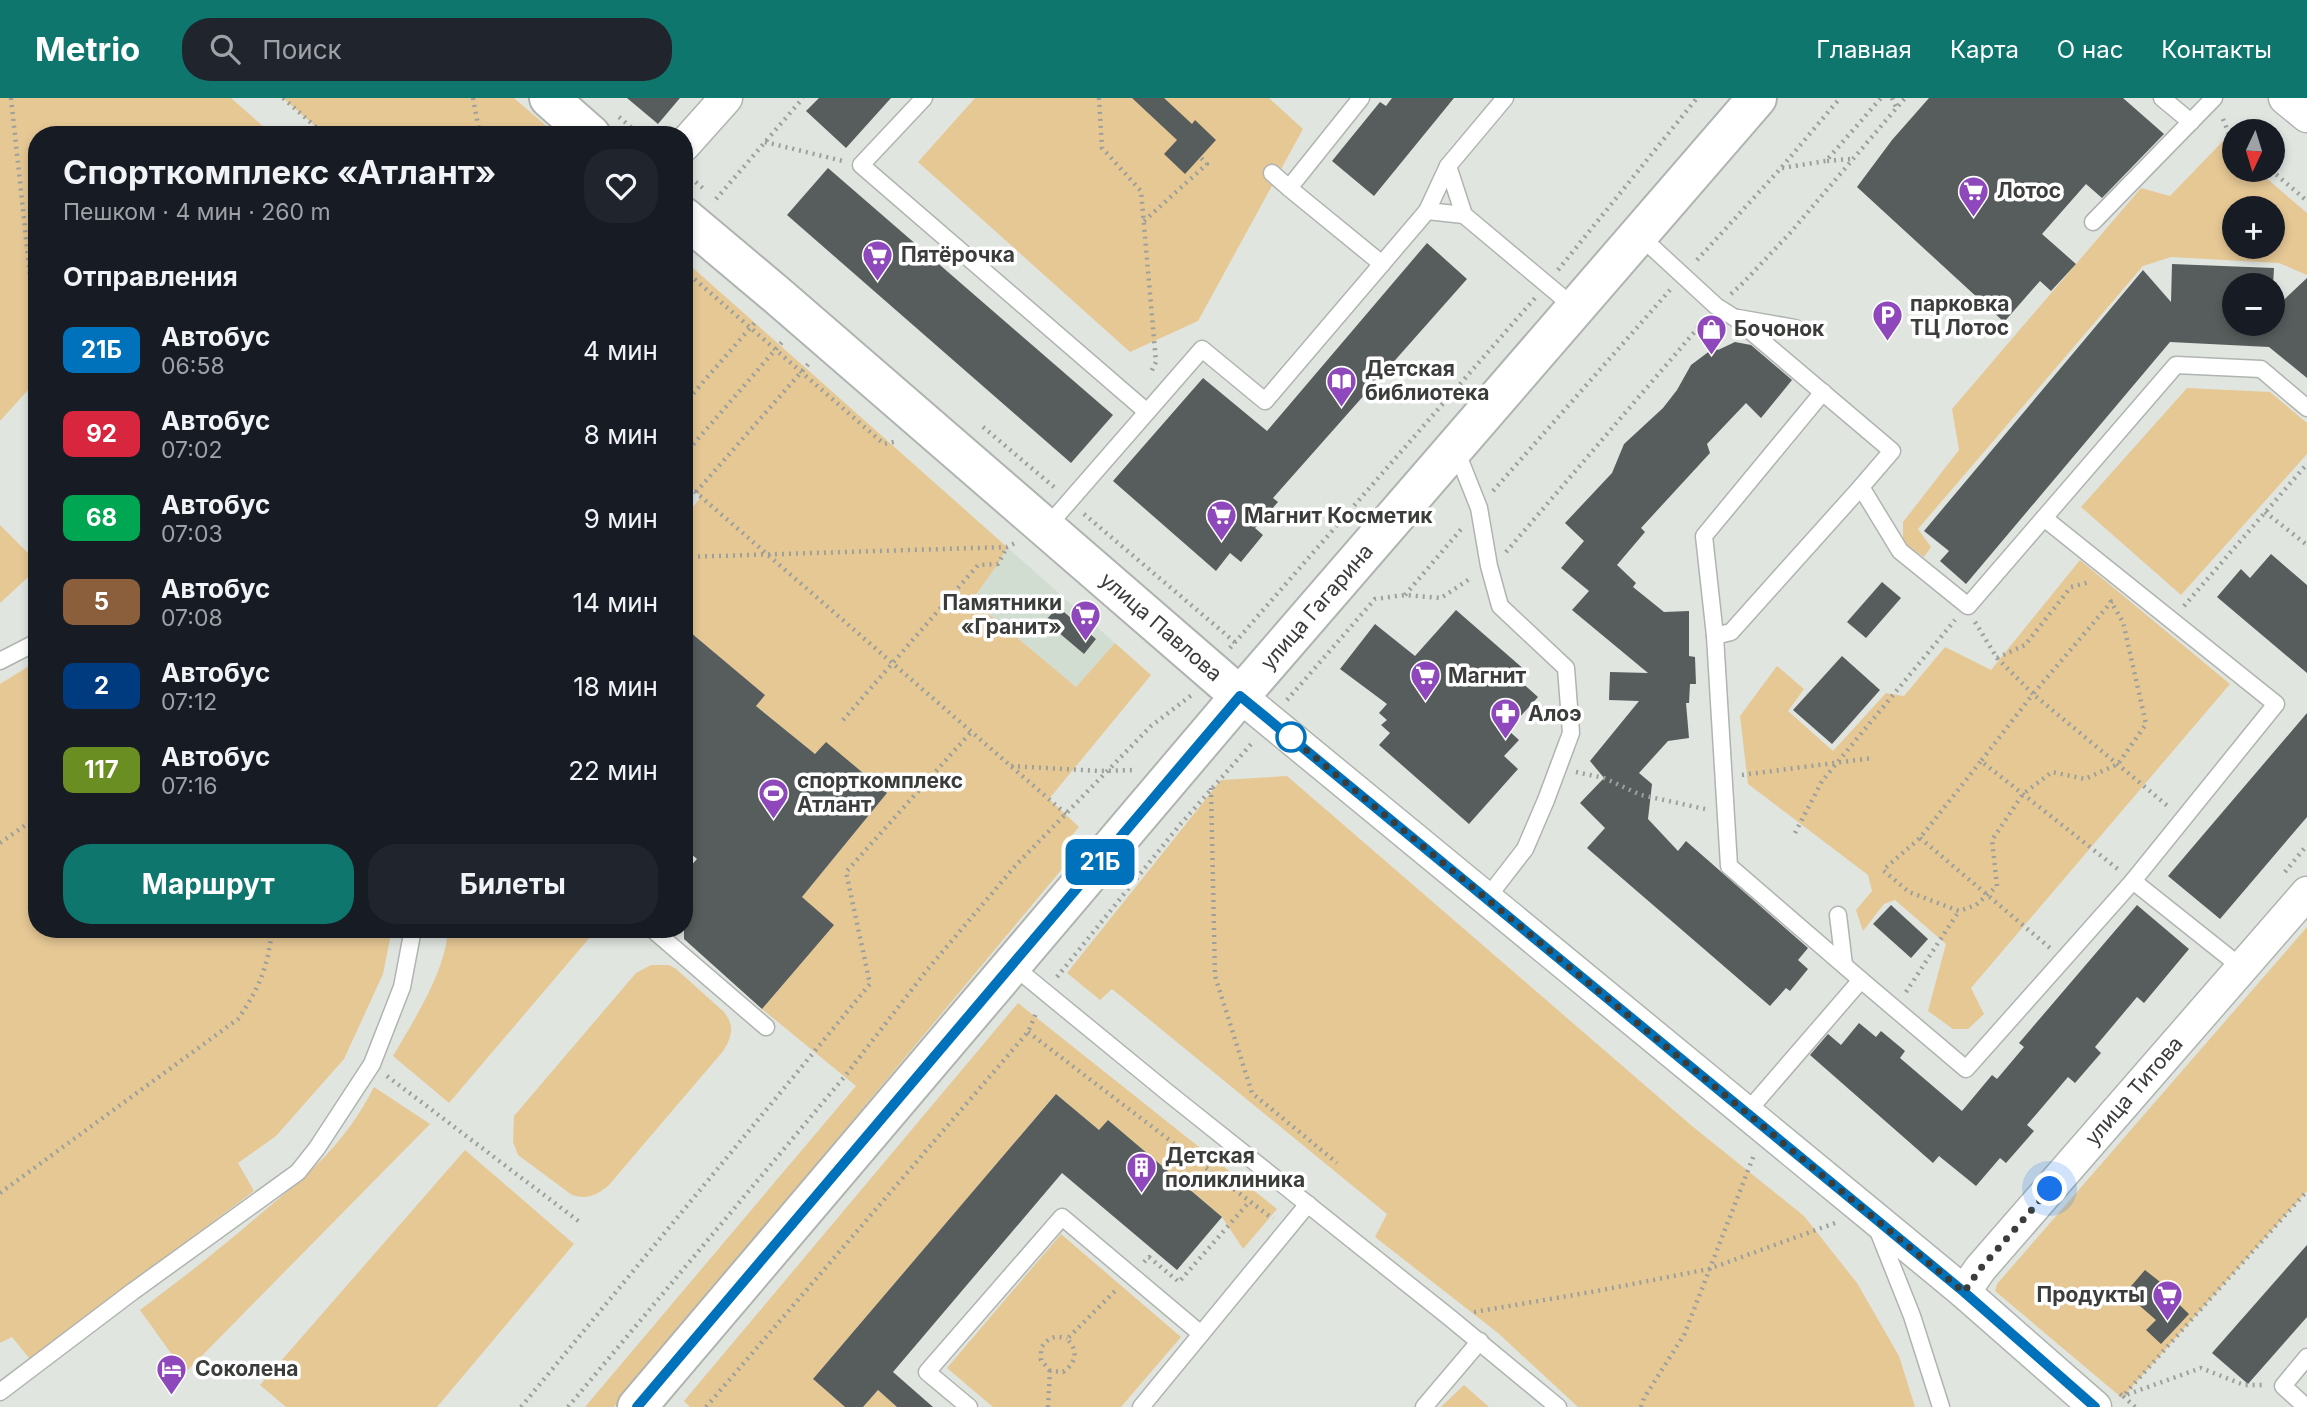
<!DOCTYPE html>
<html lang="ru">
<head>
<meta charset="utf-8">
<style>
	body { margin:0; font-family:Inter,sans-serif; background:#20242c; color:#f1f3f6; height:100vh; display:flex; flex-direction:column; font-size:26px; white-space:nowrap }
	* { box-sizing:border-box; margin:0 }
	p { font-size:23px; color:#9ea1a6 }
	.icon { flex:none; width:38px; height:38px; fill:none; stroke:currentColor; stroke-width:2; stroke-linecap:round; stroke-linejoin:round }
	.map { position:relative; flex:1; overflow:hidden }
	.details { position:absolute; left:28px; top:28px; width:665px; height:812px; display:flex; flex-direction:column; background:#171b24; border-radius:28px; box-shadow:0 4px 10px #0003 }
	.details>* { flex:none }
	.badge { padding:0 14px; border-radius:10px; font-size:24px; line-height:46px }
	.needle { width:46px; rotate:184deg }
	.controls { position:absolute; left:2222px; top:21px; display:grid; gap:14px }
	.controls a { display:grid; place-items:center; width:63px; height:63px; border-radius:50%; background:#171b24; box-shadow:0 4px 10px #0003; font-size:35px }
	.you { position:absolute; width:35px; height:35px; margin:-18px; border:5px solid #fff; border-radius:50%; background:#1a73e8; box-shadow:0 0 0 10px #1a73e833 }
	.map>.badge { position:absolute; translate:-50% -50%; box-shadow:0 0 0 4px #fff }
	h2 { padding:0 35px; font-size:26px; line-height:63px }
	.round { display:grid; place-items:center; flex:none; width:74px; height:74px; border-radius:28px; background:#20242c }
	.head { display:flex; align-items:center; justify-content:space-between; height:119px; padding:0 35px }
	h1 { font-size:33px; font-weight:700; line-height:52px }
	.primary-button { display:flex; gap:14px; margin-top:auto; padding:14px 35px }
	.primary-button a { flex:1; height:80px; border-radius:28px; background:#0f766e; color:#fff; font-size:28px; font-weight:700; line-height:80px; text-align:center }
	.primary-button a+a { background:#20242c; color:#f1f3f6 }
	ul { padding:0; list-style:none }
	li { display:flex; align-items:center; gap:21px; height:84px; padding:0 35px }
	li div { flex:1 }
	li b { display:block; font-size:26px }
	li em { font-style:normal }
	li .badge { min-width:77px; font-weight:700; text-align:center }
	header { display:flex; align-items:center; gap:42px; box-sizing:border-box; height:98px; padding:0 35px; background:#0f766e; color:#fff }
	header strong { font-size:33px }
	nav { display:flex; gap:38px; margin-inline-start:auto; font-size:24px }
	.search { width:490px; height:63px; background:#20242c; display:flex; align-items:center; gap:18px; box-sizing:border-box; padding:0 24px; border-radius:28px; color:#9ea1a6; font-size:26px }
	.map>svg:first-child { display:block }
	.built { fill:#d2ddd2 }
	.green { fill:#e6c895; fill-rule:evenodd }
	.building { fill:#575d5c }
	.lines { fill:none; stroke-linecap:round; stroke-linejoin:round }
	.service-casing { stroke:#b0b4b0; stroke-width:19 }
	.minor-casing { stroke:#b0b4b0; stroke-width:35 }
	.tertiary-casing { stroke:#b0b4b0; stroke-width:42 }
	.secondary-casing { stroke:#b0b4b0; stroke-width:42 }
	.path { stroke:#9ca09c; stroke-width:4.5; stroke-dasharray:2 5; stroke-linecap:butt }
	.service { stroke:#fff; stroke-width:16 }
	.minor { stroke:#fff; stroke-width:32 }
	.tertiary { stroke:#fff; stroke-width:38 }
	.secondary { stroke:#fff; stroke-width:38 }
	.line-casing { stroke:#fff; stroke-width:16 }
	.line { stroke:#0072bc; stroke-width:10 }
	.walk { stroke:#3b3d3b; stroke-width:7; stroke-dasharray:0 12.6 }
	.stop-dot { fill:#fff; stroke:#0072bc; stroke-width:3.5 }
	.labels { text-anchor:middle; stroke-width:7; stroke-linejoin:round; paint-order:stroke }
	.poi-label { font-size:21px; font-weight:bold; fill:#3b3d3b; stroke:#fff; text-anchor:start }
	.street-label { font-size:21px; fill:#3b3d3b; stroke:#fff }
</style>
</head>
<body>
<header>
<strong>Metrio</strong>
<div class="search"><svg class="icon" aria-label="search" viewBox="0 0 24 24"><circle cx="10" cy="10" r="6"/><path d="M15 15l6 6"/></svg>Поиск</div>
<nav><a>Главная</a><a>Карта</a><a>О нас</a><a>Контакты</a></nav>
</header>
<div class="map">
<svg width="2307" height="1309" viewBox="0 0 2307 1309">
	<rect width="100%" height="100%" fill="#e0e5e0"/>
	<path class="built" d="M1007,449l108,96 -39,44 -104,-87 26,-36z"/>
	<g class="green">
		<path d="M0,0h231l34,30 -6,7h-222v245l-37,41z"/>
		<path d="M283,0h231l43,37h-232z"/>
		<path d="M975,0h294l34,31 -105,192 -68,31 -212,-190z"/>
		<path d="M2223,43l12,10v19h22l50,43v62l-28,-12 -108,-6 -28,9 -225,263 13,18 -7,10 -21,-14v-21l56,-72 -7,-41 189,-221 29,8zM2235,110h38v39h-38z"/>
		<path d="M684,162l323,287 -9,17 -26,36 104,87 39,-44 36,32 -102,124 30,28 -16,19 9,11 -458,550h-29l271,-321 -94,-77 71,-84 -31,-28 85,-104 -61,-50 -11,11 -59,-48 8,-11 -80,-68v-109l17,-21 -17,-15z"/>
		<path d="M2187,290l83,4 37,31v31l-126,141 -100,-88z"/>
		<path d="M0,427l37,37v7l-37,34z"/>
		<path d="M2080,462l150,124 -259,304 13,26 -16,15h-15l-25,-18 18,-67 -51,-44 -11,4 -21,27 -7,-21 16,-19 -4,-16 -120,-91 -8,-68 37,-50 27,23 -16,22 45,40 53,-58 18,3 41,-49 46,23z"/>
		<path d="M37,563v268h355l-9,45 -39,85 -68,77 -38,27 16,28 -224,168 -18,-22 -12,6v-659z"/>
		<path d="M1287,678l405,350 112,90 53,67 42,73 16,51h-337l-80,-74 -123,-96 12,-23 -275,-225 -12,11 -33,-27 154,-193z"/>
		<path d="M2307,829v264l-185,207 -127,-107 2,-7z"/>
		<path d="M448,831h149l-148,174 -56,-47c21,-36 53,-85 55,-127z"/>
		<path d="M651,867h18l7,4 48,43c11,14 8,24 0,38l-115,135c-12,10 -22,15 -37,10l-54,-40 -5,-13 1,-26 122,-143z"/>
		<path d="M1018,905l259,206 -34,40 -21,-32 -114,-97 -9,10 -43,-36 -243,285 32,28h-155l-6,-6z"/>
		<path d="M374,989l56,37 -245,249 -45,-63c40,-30 79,-60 117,-93 50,-42 87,-71 117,-130z"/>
		<path d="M465,1052l109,94 -137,163h-151l-26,-22z"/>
		<path d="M1061,1136l120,103 -60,70h-128l-46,-39z"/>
		<path d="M1464,1287l25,22h-48z"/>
		<path d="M878,1292l19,17h-34z"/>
	</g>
	<g class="building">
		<path d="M627,0h53l-22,26z"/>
		<path d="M819,0h72l-45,50 -40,-37z"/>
		<path d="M1132,0h32l28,26 3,-4 21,20 -31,34 -21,-20 13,-14z"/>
		<path d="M1392,0h62l-80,98 -42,-35 48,-59 6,4z"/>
		<path d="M1929,0h194l41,36 -62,64 -16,-14 -44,50 34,30 -25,27 -11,-10 -36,41 -147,-135 35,-47z"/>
		<path d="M828,70l285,247 -42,48 -284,-248z"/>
		<path d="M1427,145l40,36 -194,219 5,4 -23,26 8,7 -22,27 -11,-9 -14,18 -103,-90 90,-103 64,53z"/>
		<path d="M2172,166l102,4 -1,17h-38v39h38v-14l34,-32v100l-38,-31 -99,-5 -204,242 -26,-23 9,-10 -25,-20 219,-261 28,32z"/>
		<path d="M1735,244l16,3 41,35 -31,38 -15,-15 -39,41 3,9 -69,75 4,4 -28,33 19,18 -3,4 31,25 25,-1v45l6,1 1,27h-6l-1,19h-3l3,35 -21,3 -29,32 13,11 -4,35 30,32 8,-10 122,107 -10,12 10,9 -18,22 -4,-3 -16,18 -183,-158 18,-20 -25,-25 24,-25 -14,-17 49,-60 -30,-1 1,-28 38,1 -76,-63 17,-19 -28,-23 23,-27 -19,-18 47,-50 12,-29 39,-36 14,-18 14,-25 24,-18 3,3z"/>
		<path d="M2271,456l36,31v88l-90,-76 24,-28 9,9z"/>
		<path d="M1882,484l19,16 -35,40 -19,-16z"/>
		<path d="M1058,509l38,32 -12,15 -39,-33z"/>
		<path d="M1456,512l70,61 -7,9 19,17 -30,33 11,10 -15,16 14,13 -49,55 -90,-79 11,-12 -9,-8 6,-5 -8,-7 8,-9 -47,-35 35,-45 40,32z"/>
		<path d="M684,529l81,68 -9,11 59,48 11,-12 61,51 -85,104 32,28 -72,84 -78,-70v-66l13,-14 -13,-11z"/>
		<path d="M1842,558l38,34 -48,54 -39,-34z"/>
		<path d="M2307,615v104l-87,102 -52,-43z"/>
		<path d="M1891,807l37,34 -17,19 -38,-34z"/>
		<path d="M2137,807l52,44 -45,54 -7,-6 -42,50 6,6 -26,30 -7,-6 -41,48 7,6 -28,32 -6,-5 -24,28 -37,-30 -6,7 -123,-108 18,-21 13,11 18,-22 17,14 5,-6 24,20 -5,7 62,53 30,-36 5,4 27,-32 -5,-4z"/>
		<path d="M1056,996l43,36 9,-10 114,97 -45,53 -115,-97 -169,199 40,35h-36l-19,-17 -15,17h-18l-32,-28z"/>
		<path d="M2307,1147v72l-59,67 -36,-31z"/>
		<path d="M2145,1172l19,15 -2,3 27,26 -28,30 -15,-14 10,-10 -31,-27z"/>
	</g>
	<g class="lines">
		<defs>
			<g id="service">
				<path d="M924,0l-63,67 286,247"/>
				<path d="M1361,0l-72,90 93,76"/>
				<path d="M1505,0l-57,68 16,49 111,93"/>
				<path d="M2162,0l29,24"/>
				<path d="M1272,75l17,15"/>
				<path d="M1427,113l21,-45"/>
				<path d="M2093,124l121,-124"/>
				<path d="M1640,138l76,70 19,12 157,133 -31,36 39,64 68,55 208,-241 85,4 46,39"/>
				<path d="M1738,220l57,10"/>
				<path d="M1456,352l23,58 10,58 11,40 66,62 5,65 -25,67 -21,49 -38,49"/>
				<path d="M2044,420l232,186 -143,177 108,86"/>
				<path d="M1046,430l156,-179 63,52 162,-190 37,4"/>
				<path d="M1715,538l16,-4 130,-145"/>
				<path d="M0,563l37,-19"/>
				<path d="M1838,817l6,50"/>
				<path d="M652,831l114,98"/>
				<path d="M1012,867l155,127 282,225 109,90"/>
				<path d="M1861,882l105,89 167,-188"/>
				<path d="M1747,1014l114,-132 -132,-114 -14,-230 -11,-100 119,-144"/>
				<path d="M1877,1130l35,88 29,91"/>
				<path d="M0,1294l132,-100 166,-120 19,-24 55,-84 30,-77 11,-58"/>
				<path d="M969,1309l-42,-35 135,-155 139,117"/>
				<path d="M1141,1309l167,-203"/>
				<path d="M1424,1309l56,-66"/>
				<path d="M2306,1309l-23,-21 24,-29"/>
			</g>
			<g id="minor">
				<path d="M2285,0l22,18"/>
				<path d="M684,47l42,-47"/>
				<path d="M1240,598l632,520 92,76 131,115"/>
				<path d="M1964,1194l16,-23 327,-376"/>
			</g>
			<g id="tertiary">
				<path d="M549,0l42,37"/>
				<path d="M684,119l94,79 462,400"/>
			</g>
			<path id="secondary" d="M637,1309l603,-711 517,-598"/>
		</defs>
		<use href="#service" class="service-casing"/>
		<use href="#minor" class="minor-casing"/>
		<use href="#tertiary" class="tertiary-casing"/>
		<use href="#secondary" class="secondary-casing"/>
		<g class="path">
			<path d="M11,0l26,243"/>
			<path d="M283,0l42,37"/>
			<path d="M473,0l7,37"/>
			<path d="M1099,0l3,50 39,43 15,171 -6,12"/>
			<path d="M1892,0l4,9"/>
			<path d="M619,19l21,18"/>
			<path d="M2223,21l6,15 6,5"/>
			<path d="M765,44l78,19"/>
			<path d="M1850,61l-24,2 55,-63"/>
			<path d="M1782,70l44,-7"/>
			<path d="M2271,72l36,31"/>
			<path d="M685,75l20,17"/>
			<path d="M716,101l87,-101"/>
			<path d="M1144,123l63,-57 -7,-7"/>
			<path d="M1697,162l84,-92 59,-70"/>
			<path d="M684,172l200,174 14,-3"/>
			<path d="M1558,172l139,-172"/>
			<path d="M1731,196l12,-11 47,-50 115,-135"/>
			<path d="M684,306l73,-84"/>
			<path d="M983,329l71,60"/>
			<path d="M684,357l98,-113"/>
			<path d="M684,384l382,332"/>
			<path d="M1493,393l177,-201"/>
			<path d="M696,394l114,-130"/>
			<path d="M2265,414l42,33"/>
			<path d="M1084,416l153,130"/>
			<path d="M1506,454l197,-230"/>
			<path d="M684,459l323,-10 10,-5"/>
			<path d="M1405,497l58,-68"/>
			<path d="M2110,502l13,22 23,102 -28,40 -33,15 -33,-7 -29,22 -31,46 5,46 -21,19 -17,6 -50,-19 -26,-22 37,-32 61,-77 138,109"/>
			<path d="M2112,503l-79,93 136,113"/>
			<path d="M2184,508l123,-142"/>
			<path d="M1975,524l22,36 36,36 -52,67"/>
			<path d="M1230,550l305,-350"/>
			<path d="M1997,560l28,-13 46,-58 19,-5"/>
			<path d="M1287,602l88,-101 30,-4 36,3 30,-20"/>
			<path d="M843,622l135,-155 20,-1 9,-17"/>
			<path d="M1011,668l88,5 37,-1"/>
			<path d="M1576,674l28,6 37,17 64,14"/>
			<path d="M1742,677l131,-17"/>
			<path d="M1211,690l4,188 37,117 85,70"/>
			<path d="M1795,735l27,-52 133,-161"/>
			<path d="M1920,740l130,110"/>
			<path d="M0,745l37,-26"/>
			<path d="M2285,774l22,-27"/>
			<path d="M1057,879l121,-150 75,-85"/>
			<path d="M1906,894l53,-81"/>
			<path d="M1028,934l245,187"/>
			<path d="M387,978l194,147"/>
			<path d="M0,1095l238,-174c21,-31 30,-51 34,-90"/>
			<path d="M1144,1164l5,-5 30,25 71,-81"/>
			<path d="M1474,1214l123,-21 112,-22 126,-46"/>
			<path d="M1050,1273l-9,-11v-12c7,-10 14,-14 26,-9"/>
			<path d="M2120,1296l3,2 184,-205"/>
			<path d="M521,1309l349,-423 -24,-112 125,-140"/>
			<path d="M568,1309l277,-331 82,-106 89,-105 135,-139 42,-32"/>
			<path d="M706,1309l322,-375 9,-21"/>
			<path d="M1048,1309l2,-36 13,1c13,-9 16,-21 4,-33l51,-51"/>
			<path d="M1641,1309l3,-9 40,-63 70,-180"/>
			<path d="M2135,1309l-12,-11 78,-28 43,17h19"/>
		</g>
		<use href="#service" class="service"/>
		<use href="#minor" class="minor"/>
		<use href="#tertiary" class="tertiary"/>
		<use href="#secondary" class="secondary"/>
	</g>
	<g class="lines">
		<defs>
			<path id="line" d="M637,1309l603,-711 632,520 92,76 131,115"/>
		</defs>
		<use href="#line" class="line-casing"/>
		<use href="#line" class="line"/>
		<path class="walk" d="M1291,639l-2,-1 675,556 16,-23 70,-80"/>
	</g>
	<defs>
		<symbol id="supermarket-pin" viewBox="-11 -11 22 30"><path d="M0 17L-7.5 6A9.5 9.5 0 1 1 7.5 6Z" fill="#8f48bb" stroke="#fff"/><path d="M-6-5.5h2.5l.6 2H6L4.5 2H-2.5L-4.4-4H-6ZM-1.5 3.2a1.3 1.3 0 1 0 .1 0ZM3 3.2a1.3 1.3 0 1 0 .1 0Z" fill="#fff"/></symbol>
		<symbol id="parking-pin" viewBox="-11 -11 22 30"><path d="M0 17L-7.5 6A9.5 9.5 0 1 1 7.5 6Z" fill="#8f48bb" stroke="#fff"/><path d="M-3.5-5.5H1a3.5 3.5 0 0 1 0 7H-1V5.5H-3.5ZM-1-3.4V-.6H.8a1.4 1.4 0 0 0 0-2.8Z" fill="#fff"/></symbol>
		<symbol id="shop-pin" viewBox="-11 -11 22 30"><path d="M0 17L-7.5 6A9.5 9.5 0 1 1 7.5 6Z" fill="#8f48bb" stroke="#fff"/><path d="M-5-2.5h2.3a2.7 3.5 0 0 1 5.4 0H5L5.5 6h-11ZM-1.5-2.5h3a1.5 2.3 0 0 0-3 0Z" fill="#fff"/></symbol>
		<symbol id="library-pin" viewBox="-11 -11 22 30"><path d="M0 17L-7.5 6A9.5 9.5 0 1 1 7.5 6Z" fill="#8f48bb" stroke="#fff"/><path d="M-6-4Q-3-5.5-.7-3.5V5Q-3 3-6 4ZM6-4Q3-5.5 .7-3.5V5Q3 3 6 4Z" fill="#fff"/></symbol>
		<symbol id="pharmacy-pin" viewBox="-11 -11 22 30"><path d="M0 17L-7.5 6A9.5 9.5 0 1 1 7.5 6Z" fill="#8f48bb" stroke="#fff"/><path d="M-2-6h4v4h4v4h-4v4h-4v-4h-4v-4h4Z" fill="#fff"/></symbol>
		<symbol id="stadium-pin" viewBox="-11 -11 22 30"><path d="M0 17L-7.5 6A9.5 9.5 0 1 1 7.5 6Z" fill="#8f48bb" stroke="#fff"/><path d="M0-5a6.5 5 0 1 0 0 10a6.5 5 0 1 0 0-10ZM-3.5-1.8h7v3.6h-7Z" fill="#fff"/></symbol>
		<symbol id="building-pin" viewBox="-11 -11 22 30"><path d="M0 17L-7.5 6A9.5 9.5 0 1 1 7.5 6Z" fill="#8f48bb" stroke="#fff"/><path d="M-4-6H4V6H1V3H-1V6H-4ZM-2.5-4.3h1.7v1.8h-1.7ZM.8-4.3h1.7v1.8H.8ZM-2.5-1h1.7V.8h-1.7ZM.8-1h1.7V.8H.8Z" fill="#fff"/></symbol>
		<symbol id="hotel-pin" viewBox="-11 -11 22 30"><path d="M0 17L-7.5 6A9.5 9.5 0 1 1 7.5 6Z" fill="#8f48bb" stroke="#fff"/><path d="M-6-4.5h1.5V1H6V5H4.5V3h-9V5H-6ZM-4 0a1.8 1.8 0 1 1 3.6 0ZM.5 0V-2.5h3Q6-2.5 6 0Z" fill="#fff"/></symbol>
	</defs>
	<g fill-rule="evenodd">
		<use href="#supermarket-pin" x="1956" y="76" width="35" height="47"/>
		<use href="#supermarket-pin" x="860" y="140" width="35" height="47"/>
		<use href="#parking-pin" x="1870" y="200" width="35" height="47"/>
		<use href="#shop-pin" x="1694" y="214" width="35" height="47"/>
		<use href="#library-pin" x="1324" y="266" width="35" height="47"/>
		<use href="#supermarket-pin" x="1204" y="400" width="35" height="47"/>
		<use href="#supermarket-pin" x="1068" y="500" width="35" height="47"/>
		<use href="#supermarket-pin" x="1408" y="560" width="35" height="47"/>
		<use href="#pharmacy-pin" x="1488" y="598" width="35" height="47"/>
		<use href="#stadium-pin" x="756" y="678" width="35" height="47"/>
		<use href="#building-pin" x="1124" y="1052" width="35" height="47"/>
		<use href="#supermarket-pin" x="2150" y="1180" width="35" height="47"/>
		<use href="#hotel-pin" x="154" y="1254" width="35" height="47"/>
	</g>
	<circle class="stop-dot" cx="1291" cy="639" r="14"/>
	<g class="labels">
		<g class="poi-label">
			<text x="1997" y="100">Лотос</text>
			<text x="901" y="164">Пятёрочка</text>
			<text x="1910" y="213">парковка<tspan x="1910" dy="24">ТЦ Лотос</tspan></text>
			<text x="1734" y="238">Бочонок</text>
			<text x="1365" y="278">Детская<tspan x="1365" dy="24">библиотека</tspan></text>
			<text x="1244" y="425">Магнит Косметик</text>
			<text x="1062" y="512" text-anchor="end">Памятники<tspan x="1062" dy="24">«Гранит»</tspan></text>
			<text x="1448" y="585">Магнит</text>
			<text x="1528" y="623">Алоэ</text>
			<text x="797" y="690">спорткомплекс<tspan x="797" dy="24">Атлант</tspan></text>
			<text x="1165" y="1065">Детская<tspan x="1165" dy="24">поликлиника</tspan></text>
			<text x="2145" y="1204" text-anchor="end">Продукты</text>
			<text x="195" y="1278">Соколена</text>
		</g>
		<g class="street-label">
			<text transform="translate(1317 509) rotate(-49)" y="7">улица Гагарина</text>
			<text transform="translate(1161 529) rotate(41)" y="7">улица Павлова</text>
			<text transform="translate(2134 993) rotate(-49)" y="7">улица Титова</text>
		</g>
	</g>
</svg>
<div class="controls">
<a><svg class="needle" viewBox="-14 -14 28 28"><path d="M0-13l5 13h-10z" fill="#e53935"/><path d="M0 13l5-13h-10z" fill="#9ea1a6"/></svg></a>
<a>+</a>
<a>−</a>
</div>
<div class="you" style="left:2050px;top:1091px"></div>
<b class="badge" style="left:1100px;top:764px;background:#0072bc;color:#fff">21Б</b>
<section class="details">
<div class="head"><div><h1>Спорткомплекс «Атлант»</h1><p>Пешком · 4 мин · 260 m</p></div><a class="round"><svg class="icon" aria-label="heart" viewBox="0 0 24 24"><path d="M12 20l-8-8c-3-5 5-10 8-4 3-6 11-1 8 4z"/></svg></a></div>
<h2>Отправления</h2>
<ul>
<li><span class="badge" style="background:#0072bc;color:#fff">21Б</span><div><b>Автобус</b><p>06:58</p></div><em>4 мин</em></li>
<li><span class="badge" style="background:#d7263d;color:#fff">92</span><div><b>Автобус</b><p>07:02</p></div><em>8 мин</em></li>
<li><span class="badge" style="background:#00a651;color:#fff">68</span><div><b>Автобус</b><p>07:03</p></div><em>9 мин</em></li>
<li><span class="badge" style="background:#8b5e3c;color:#fff">5</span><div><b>Автобус</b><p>07:08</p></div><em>14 мин</em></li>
<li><span class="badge" style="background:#003b80;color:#fff">2</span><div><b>Автобус</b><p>07:12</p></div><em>18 мин</em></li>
<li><span class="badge" style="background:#6b8e23;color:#fff">117</span><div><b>Автобус</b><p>07:16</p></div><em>22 мин</em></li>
</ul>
<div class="primary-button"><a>Маршрут</a><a>Билеты</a></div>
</section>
</div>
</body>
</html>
